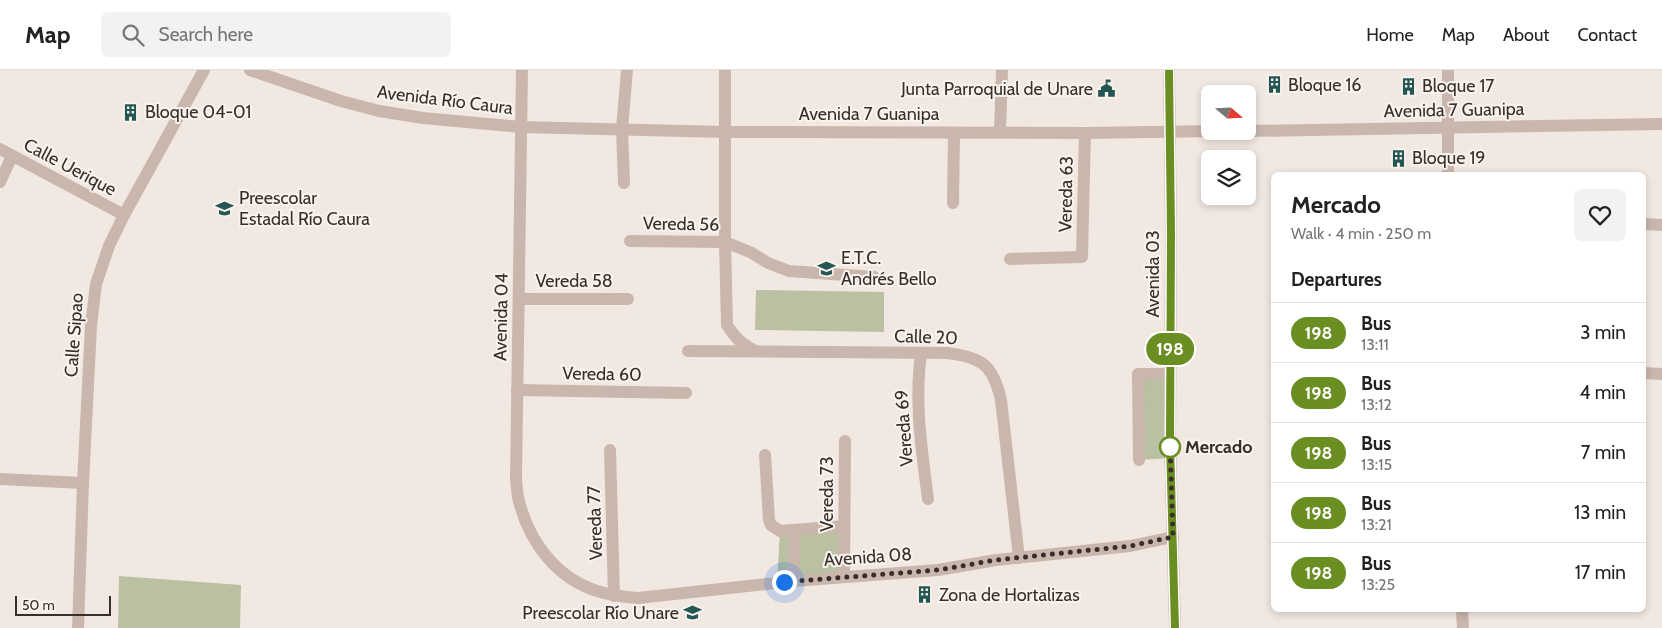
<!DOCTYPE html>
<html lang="en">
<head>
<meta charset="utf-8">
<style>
	body { margin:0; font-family:Cabin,sans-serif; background:#f2f2f2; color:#222; height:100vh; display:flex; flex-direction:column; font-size:19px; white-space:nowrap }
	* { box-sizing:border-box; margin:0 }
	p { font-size:16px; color:#767676 }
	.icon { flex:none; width:28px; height:28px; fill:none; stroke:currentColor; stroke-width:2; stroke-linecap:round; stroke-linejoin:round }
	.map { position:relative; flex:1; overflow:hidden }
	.side { position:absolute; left:1271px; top:102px; width:375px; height:440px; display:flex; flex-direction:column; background:#fff; border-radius:8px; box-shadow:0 2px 8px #0003 }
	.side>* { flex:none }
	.badge { padding:0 10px; border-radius:16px; font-size:18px; line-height:32px }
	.needle { width:32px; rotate:109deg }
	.fabs { position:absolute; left:1201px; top:15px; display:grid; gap:10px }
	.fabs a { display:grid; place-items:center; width:55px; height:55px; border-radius:8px; background:#fff; box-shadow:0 2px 8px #0003; font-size:25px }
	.scale { position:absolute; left:15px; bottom:12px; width:96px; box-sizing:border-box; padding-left:5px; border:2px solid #392e2c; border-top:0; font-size:14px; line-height:18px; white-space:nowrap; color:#392e2c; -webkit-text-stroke:4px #f9f3ee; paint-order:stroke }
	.you { position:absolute; width:25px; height:25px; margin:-12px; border:4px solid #fff; border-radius:50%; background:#1a73e8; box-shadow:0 0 0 8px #1a73e833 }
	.map>.badge { position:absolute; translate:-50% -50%; box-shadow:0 0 0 2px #fff }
	h2 { padding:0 20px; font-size:19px; line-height:45px }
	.round { display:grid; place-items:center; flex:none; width:52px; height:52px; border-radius:8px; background:#f2f2f2 }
	.summary { display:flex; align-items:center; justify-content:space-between; height:85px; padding:0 20px }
	h1 { font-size:24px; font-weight:700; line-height:38px }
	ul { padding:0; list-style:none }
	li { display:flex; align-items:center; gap:15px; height:60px; padding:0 20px; border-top:1px solid #e0e0e0 }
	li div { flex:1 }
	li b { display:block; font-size:19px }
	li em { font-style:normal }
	li .badge { min-width:55px; font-weight:700; text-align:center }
	header { display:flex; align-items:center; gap:30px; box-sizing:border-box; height:70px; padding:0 25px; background:#fff; border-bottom:1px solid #e0e0e0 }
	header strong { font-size:24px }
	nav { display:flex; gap:28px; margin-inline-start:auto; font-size:18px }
	.search { width:350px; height:45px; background:#f2f2f2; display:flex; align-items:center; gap:12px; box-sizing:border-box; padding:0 18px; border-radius:8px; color:#767676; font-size:19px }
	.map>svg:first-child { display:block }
	.green { fill:#bac0a2 }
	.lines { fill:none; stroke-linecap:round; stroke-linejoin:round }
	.street { stroke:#c9b7ae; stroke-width:12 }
	.line-casing { stroke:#fff; stroke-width:11 }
	.line { stroke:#6b8e23; stroke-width:8 }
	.walk { stroke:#392e2c; stroke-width:5; stroke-dasharray:0 9 }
	.stop-dot { fill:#fff; stroke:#6b8e23; stroke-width:2.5 }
	.labels { text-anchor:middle; stroke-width:4; stroke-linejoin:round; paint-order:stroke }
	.poi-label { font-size:18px; fill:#392e2c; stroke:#f9f3ee; text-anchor:start }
	.street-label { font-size:18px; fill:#392e2c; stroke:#f9f3ee }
	.stop-label { font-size:18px; font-weight:bold; fill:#392e2c; stroke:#f9f3ee; text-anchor:start }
</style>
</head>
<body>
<header>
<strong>Map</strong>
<div class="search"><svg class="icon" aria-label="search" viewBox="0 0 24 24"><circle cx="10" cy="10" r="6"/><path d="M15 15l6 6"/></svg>Search here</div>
<nav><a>Home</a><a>Map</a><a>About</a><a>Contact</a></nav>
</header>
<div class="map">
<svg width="1662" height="558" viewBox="0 0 1662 558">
	<rect width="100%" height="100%" fill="#f2e8e2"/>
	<g class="green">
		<path d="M756,220l128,2v40l-129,-2z"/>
		<path d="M1138,304h32l1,84 -32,2z"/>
		<path d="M844,456v51l-67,6 3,-52z"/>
		<path d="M119,506l122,9 -1,43h-122z"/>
	</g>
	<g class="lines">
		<g class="street">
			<path d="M250,0l91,31 38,10 44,7 98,9 204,5 360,1 132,-2"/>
			<path d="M522,0l-6,409c1,8 1,18 4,26 11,39 37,73 77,86 13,4 27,6 41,7l156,-17 144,-11 58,-10 134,-14 43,-9"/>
			<path d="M725,0v172l2,83c9,14 14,18 28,26"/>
			<path d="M1169,0l2,162 -1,211 5,185"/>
			<path d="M1248,61l414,-7"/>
			<path d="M1000,62l2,-62"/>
			<path d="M0,79l124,66"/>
			<path d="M1448,105v-105"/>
			<path d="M0,112l12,-26"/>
			<path d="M624,113l-2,-54 5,-59"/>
			<path d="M953,133l1,-70"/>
			<path d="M1644,154l18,1"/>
			<path d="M630,171l95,1 25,10 18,11 21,8 85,6"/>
			<path d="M1010,189l72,-2 3,-124"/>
			<path d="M519,229h109"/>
			<path d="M688,281l259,2c35,4 46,12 54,47l18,158"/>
			<path d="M921,284c-7,49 1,97 7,145"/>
			<path d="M1644,303l18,1"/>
			<path d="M517,320l169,3"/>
			<path d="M610,380l4,146"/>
			<path d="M765,385l4,65 2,5 9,6 64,-5"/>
			<path d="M1139,390l-1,-86h32"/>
			<path d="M0,409l83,4"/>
			<path d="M844,506l1,-135"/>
			<path d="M794,511v-51"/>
			<path d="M1462,540l1,18"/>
			<path d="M78,558l5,-145 8,-157 5,-42 13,-38 15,-31 80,-145"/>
		</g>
	</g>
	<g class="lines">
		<defs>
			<path id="line" d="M1169,0l2,162 -1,211 5,185"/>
		</defs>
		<use href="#line" class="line-casing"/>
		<use href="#line" class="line"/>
		<path class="walk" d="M784,512l154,-12 58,-10 134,-14 43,-9 -3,-94v4"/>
	</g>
	<defs>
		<symbol id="building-bare" viewBox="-9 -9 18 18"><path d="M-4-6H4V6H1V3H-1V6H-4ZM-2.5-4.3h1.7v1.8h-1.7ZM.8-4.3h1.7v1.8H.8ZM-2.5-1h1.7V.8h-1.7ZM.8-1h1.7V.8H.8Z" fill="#245754" stroke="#f9f3ee" stroke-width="2.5" paint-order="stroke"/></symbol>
		<symbol id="civic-bare" viewBox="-9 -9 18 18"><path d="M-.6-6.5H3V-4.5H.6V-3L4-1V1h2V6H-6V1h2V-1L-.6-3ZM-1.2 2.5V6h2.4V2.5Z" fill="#245754" stroke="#f9f3ee" stroke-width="2.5" paint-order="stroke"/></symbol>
		<symbol id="school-bare" viewBox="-9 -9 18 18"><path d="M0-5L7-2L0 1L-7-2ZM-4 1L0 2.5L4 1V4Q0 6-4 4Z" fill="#245754" stroke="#f9f3ee" stroke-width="2.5" paint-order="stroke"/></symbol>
		<symbol id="university-bare" viewBox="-9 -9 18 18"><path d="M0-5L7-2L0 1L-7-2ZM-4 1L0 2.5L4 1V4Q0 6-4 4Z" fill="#245754" stroke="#f9f3ee" stroke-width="2.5" paint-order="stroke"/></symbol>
	</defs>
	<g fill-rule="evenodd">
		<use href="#building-bare" x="1262" y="2" width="25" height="25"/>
		<use href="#building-bare" x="1396" y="4" width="25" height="25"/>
		<use href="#civic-bare" x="1094" y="6" width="25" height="25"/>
		<use href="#building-bare" x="118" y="30" width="25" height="25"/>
		<use href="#building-bare" x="1386" y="76" width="25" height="25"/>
		<use href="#school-bare" x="212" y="126" width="25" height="25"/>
		<use href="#university-bare" x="814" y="186" width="25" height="25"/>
		<use href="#building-bare" x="912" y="512" width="25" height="25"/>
		<use href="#school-bare" x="680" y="530" width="25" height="25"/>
	</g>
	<circle class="stop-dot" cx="1170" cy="377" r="10"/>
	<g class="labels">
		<g class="poi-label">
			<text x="1288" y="21">Bloque 16</text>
			<text x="1422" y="22">Bloque 17</text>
			<text x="1093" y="25" text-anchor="end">Junta Parroquial de Unare</text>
			<text x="145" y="48">Bloque 04-01</text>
			<text x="1412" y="94">Bloque 19</text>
			<text x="239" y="134">Preescolar<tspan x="239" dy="21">Estadal Río Caura</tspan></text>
			<text x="841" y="194">E.T.C.<tspan x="841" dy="21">Andrés Bello</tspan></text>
			<text x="939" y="531">Zona de Hortalizas</text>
			<text x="679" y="549" text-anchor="end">Preescolar Río Unare</text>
		</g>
		<g class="street-label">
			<text transform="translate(445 30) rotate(7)" y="6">Avenida Río Caura</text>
			<text transform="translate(1454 40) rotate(-1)" y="6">Avenida 7 Guanipa</text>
			<text x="869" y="50">Avenida 7 Guanipa</text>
			<text transform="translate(70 97) rotate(28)" y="6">Calle Uerique</text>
			<text transform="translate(1066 124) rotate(-89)" y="6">Vereda 63</text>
			<text transform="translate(681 154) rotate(1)" y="6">Vereda 56</text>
			<text transform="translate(1153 204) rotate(-90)" y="6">Avenida 03</text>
			<text x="574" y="217">Vereda 58</text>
			<text transform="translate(501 247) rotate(-89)" y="6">Avenida 04</text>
			<text transform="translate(74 265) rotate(-86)" y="6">Calle Sipao</text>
			<text transform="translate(926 267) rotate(2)" y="6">Calle 20</text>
			<text transform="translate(602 304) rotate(1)" y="6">Vereda 60</text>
			<text transform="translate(904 358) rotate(-94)" y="6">Vereda 69</text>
			<text transform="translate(827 424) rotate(-90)" y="6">Vereda 73</text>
			<text transform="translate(595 453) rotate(-92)" y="6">Vereda 77</text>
			<text transform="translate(868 487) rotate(-4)" y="6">Avenida 08</text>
		</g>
		<g class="stop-label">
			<text x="1185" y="383">Mercado</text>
		</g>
	</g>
</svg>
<div class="fabs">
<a><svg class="needle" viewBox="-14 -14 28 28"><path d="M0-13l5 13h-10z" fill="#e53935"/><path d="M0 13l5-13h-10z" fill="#767676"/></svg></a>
<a><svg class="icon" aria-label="layers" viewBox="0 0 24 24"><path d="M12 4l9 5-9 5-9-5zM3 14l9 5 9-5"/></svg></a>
</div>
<div class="scale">50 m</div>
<div class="you" style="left:784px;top:512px"></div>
<b class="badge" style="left:1170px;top:279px;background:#6b8e23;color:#fff">198</b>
<section class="side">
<div class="summary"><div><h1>Mercado</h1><p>Walk · 4 min · 250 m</p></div><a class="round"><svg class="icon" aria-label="heart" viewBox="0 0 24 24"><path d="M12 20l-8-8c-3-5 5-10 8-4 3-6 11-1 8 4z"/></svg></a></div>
<h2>Departures</h2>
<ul>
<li><span class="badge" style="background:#6b8e23;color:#fff">198</span><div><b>Bus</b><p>13:11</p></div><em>3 min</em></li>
<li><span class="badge" style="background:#6b8e23;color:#fff">198</span><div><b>Bus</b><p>13:12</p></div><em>4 min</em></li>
<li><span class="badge" style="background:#6b8e23;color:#fff">198</span><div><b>Bus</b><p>13:15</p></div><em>7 min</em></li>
<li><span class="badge" style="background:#6b8e23;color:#fff">198</span><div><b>Bus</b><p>13:21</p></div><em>13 min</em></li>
<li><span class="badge" style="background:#6b8e23;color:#fff">198</span><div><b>Bus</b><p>13:25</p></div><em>17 min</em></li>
</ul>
</section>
</div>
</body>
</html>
